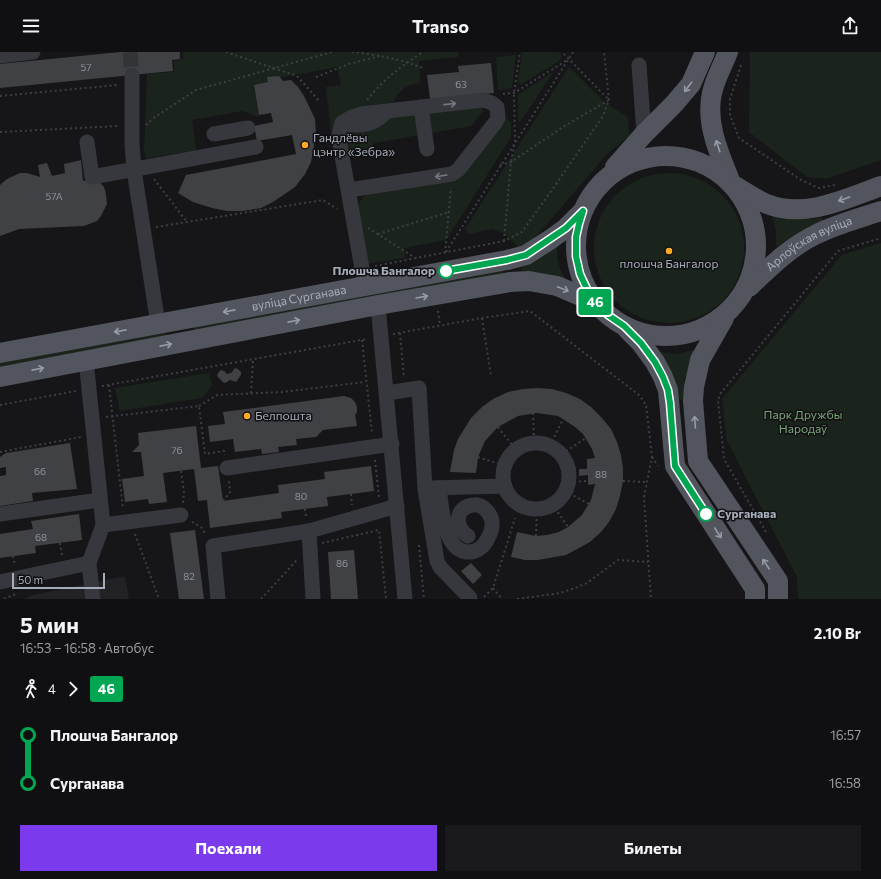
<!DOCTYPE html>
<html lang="ru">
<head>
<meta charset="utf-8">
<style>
	body { margin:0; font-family:Commissioner,sans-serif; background:#19191b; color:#f1f3f6; height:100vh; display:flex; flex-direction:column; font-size:15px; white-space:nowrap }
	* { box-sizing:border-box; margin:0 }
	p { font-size:13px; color:#9c9d9f }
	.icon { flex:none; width:22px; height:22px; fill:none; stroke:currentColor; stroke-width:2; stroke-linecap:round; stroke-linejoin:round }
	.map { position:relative; height:547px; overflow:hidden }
	.details { display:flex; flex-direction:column; background:#101012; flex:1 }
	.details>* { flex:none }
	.badge { padding:0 8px; border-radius:3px; font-size:14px; line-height:26px }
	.scale { position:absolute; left:12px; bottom:10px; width:93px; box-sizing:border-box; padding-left:4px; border:2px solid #a6adb9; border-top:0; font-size:11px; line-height:14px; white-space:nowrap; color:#a6adb9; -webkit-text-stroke:3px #111113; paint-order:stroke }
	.map>.badge { position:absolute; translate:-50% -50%; box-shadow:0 0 0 2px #fff }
	.legs { display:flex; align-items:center; gap:6px; height:44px; padding:0 20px; font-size:13px }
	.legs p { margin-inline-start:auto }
	.overview { display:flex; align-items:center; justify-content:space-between; height:68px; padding:0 20px }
	h1 { font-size:22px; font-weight:700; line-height:30px }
	.button { display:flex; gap:8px; margin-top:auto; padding:8px 20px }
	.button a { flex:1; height:46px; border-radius:0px; background:#7c3aed; color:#fff; font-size:16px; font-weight:700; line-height:46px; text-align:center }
	.button a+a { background:#19191b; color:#f1f3f6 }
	ul { padding:0 20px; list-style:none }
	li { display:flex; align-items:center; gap:14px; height:48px; font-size:15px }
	li i { display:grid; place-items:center; width:6px; height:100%; margin:0 5px; background:currentColor }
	li i::after { content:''; width:10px; height:10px; margin:-5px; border:3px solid; border-radius:50%; background:#101012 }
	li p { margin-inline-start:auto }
	li:first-child i { background:linear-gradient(#0000 50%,currentColor 0) }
	li:last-child i { background:linear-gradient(currentColor 50%,#0000 0) }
	header { display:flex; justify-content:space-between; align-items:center; height:52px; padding:0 20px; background:#101012; font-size:18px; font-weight:700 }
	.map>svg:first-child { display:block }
	.built { fill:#222225 }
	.green { fill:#1b241c }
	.building { fill:#404145 }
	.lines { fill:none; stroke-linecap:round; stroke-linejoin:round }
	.minor-tunnel { stroke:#333438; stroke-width:15; stroke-dasharray:15 8; stroke-linecap:butt }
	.path { stroke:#3c3f45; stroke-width:2; stroke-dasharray:2 3; stroke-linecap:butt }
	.minor { stroke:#36383d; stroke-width:15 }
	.major { stroke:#52555d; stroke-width:20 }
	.oneway { stroke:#959ba7 }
	.oneway2 { stroke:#747881 }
	.line-1-casing { stroke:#fff; stroke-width:9 }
	.line-1 { stroke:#00a651; stroke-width:6 }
	.poi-dot { fill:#ffaa27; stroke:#111113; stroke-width:1.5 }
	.stop-1-dot { fill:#fff; stroke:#00a651; stroke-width:2 }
	.labels { text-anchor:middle; stroke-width:3; stroke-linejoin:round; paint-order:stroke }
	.number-label { font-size:10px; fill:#8c929c }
	.poi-label { font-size:12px; fill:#a6adb9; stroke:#111113; text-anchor:start }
	.street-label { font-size:12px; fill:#a6adb9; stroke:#111113 }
	.stop-label { font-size:12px; font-weight:bold; fill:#a6adb9; stroke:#111113; text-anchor:end }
	.park-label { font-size:12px; fill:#7ca67c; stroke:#111113 }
</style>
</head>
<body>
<header><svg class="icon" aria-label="menu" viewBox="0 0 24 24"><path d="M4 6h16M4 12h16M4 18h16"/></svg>Transo<svg class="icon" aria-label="share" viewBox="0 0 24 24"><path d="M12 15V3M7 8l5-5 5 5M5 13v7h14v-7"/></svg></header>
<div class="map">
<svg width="881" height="547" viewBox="0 0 881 547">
	<rect width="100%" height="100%" fill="#161618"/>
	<path class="built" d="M125,524l4,23h-105l9,-4z"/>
	<g class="green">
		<path d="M182,0h276v5l-39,4 1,22c-15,2 -19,6 -27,19l-34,5 -27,33 -6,-53 15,-2 -4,-18 -69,13v5l-14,3 5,29 -17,-6 -50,9 4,30 -49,8 -3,-8 3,-76 27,-2v-11l9,-2z"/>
		<path d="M522,0h36l4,4 -3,5 -37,23h-4z"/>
		<path d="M750,0h131v108l-55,19 -19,-2 -58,-45z"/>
		<path d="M516,3l-4,33 -14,2 -2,-33z"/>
		<path d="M569,15l32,32 10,8 17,10 1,19 -22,18 -66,77 -20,19 -16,-16 -13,-5 -23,5 -4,-5z"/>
		<path d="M554,19l-33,50h-3v-26z"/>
		<path d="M481,55l2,2v2l-12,15 -39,7 -5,-20z"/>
		<path d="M415,61l5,22 -46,8 -10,13 -12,1 -3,-1 -5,-23 46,-18z"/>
		<path d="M504,65l7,5v15l-64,102 -6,2 -37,7 1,8 -1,2 -37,6 -9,-59 6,-9 5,-3 87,-15z"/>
		<circle cx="669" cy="196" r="75"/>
		<path d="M771,159c20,7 29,11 51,6l1,5 -18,7 -29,18v-17z"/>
		<path d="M557,190c-1,16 1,24 9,38 -15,-6 -28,-8 -44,-8l-1,-5c15,-6 25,-13 36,-25z"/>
		<path d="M881,191v356h-83l-1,-22 -70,-136 -5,-42 120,-144z"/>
		<path d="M503,217l1,7 -309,57 -1,-6z"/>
		<path d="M166,279l1,7 -167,30v-7z"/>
		<path d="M700,297l-16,30v20l-7,1c-3,-23 -5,-29 -19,-48l18,2z"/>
		<path d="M209,321l3,13 -10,12 -82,13 -5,-23z"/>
	</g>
	<g class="building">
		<path d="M120,0h60v7l-8,1 1,11 -173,17v-24z"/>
		<path d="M491,11l3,30 -64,6 -3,-24 32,-3 -1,-6z"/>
		<path d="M279,24l4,5 8,-1 7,7 6,9 11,23 1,15 -5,28 -6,12 -10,13 -22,15 -12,6 -18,3h-16l-15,-3 -19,-6 -15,-9 8,-18 110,-21 -4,-19 -35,6 -3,-15 19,-4 -2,-9 -12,2 -5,-30 14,-3 -1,-5z"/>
		<path d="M81,108l2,21 13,-3 8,9 2,7 1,10 -6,12 -4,5 -13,5 -65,3 -19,7v-51l7,-6 13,-6h7l13,4 -2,-12 9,-2 5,13 13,-3 -1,-9z"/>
		<path d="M235,316l3,1 3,3v3l-5,7 -6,-2 -3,2 -3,1 -7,-7 1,-3 3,-3 3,1 3,3 4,-1z"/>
		<path d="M538,336l14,1 14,4 14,6 11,8 11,11 9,11 6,13 4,13 2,13v13l-3,15 -4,13 -7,13 -8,10 -11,10 -24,13 -28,5h-13l-14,-3 6,-25 19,4 11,-1 12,-3 9,-5 14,-12 9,-15 4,-16 -7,1v-10l-9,1v-7h8v-10l8,-1 -3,-9 -9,-15 -8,-7 -17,-11 -21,-3 -19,3 -20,11 -13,14 -7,16 -2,16 -26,-1 4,-22 4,-11 13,-21 11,-11 11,-8 15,-7 15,-3z"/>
		<path d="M344,344l7,2 4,4 2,5v5l-2,3 2,11 -34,4 -7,7 -20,2 1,6 -19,2 1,5 -17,2 -1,-5 -26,3 -2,-13 -23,3 -2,-16 17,-2 -2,-12z"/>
		<path d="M196,374l5,42 17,-2 5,35 56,-8 -1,-8 47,-6 -1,-7 47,-6 3,25 -47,6 1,9 -47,6 1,6 -72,10 -3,-28 -9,1 -4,-32 -31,4 4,29 -18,2 -1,-5 -23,3 -3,-23 22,-3 -3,-24h-9l7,-7 -1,-12z"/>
		<path d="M70,391l7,46 -45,4 1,8 -33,5v-30l6,-1v-8l-6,1v-11l6,-4z"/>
		<path d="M79,462l3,26 -47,6 1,7 -36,5v-24l33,-5 -2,-8z"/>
		<path d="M195,478l9,69h-25l-9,-66z"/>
		<path d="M354,498l4,49h-27l-3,-47z"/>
		<path d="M471,511l11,12 -9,9 -12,-13z"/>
	</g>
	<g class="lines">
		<path class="minor-tunnel" d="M130,0l2,23"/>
		<g class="path">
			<path d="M226,0l71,24 23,26"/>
			<path d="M352,0c25,3 49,7 73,17"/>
			<path d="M741,13l-11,34v16l9,23 62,42 18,8 16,-3"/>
			<path d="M316,25l33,-13 31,-8"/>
			<path d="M503,42l11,-1 55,-34"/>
			<path d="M0,44l118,-11"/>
			<path d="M367,48c18,-22 33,-33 56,-48"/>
			<path d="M146,73l9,-8 41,-27 136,-38"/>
			<path d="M0,80l118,-6"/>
			<path d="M500,113l11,-3 52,-35 46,-27 -47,-48"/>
			<path d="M154,127l33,43"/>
			<path d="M156,175l167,-27 14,9"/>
			<path d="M368,176l49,31"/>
			<path d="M378,182l71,-22"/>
			<path d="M504,189l7,-79 4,-20 -1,-49 6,-41"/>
			<path d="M446,200l127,-200"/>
			<path d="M445,201l6,-65"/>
			<path d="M375,214l129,-25 18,-9 32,-45 49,-71 6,-16 -5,-48"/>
			<path d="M335,222l14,-3"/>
			<path d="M438,259l2,15"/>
			<path d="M482,266l9,58"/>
			<path d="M400,281l4,45"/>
			<path d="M393,282l89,-16 48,-7 109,84 7,10 6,52 -8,40 7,102"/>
			<path d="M362,288l10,93"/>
			<path d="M109,333l14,124"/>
			<path d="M102,334l265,-47"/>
			<path d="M251,341l2,-33"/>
			<path d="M0,353l76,-14"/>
			<path d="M199,354l18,-11 65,-3 83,-10"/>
			<path d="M533,361l1,30"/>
			<path d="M106,365l93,-11 6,48 19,-3 1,4"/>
			<path d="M498,375l18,23"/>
			<path d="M550,394l13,-27"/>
			<path d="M0,400l81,-15"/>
			<path d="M562,402l24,-16"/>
			<path d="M478,405l27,9"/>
			<path d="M652,405l6,9"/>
			<path d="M375,408l4,37"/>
			<path d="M181,419l3,21 -1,11"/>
			<path d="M569,421h10"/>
			<path d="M623,429l23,1"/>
			<path d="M569,430l19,-1"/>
			<path d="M565,439l24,13"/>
			<path d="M351,442l1,11"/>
			<path d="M223,449l7,-9 -1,-11"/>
			<path d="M552,452l16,23"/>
			<path d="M305,457l1,8"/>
			<path d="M192,470l9,5 5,8"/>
			<path d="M766,480l-42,-73 -6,-59 3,-7 117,-142 43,-13"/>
			<path d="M135,482l24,65"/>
			<path d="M536,484l1,-28"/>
			<path d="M60,491l2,12"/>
			<path d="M322,491l57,-13 7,69"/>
			<path d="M419,493l5,54"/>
			<path d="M13,504l2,9"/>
			<path d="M493,536l9,11"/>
			<path d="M484,545l9,-9 22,-70"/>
			<path d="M4,547l14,-6"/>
			<path d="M261,547l36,-39"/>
			<path d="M517,547l43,-6 15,-5 12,-5 31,-23 30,2"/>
		</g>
		<g class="minor">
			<path d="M0,4l33,-4"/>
			<path d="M639,13l5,69"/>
			<path d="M132,23v69l2,26 24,154"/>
			<path d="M421,55l6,42"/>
			<path d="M342,71c16,4 31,3 43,-10"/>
			<path d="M214,82l34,-6"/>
			<path d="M87,90l5,35 164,-30"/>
			<path d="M349,138l103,-16 6,-4 37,-47 3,-5 -1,-11 -5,-4 -9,-3 -122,14 -9,3 -10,6 -3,12 1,10 25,140"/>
			<path d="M378,253l27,294"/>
			<path d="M86,308l17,165 -14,38 4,36"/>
			<path d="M387,341l32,-5 6,101 12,72 3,6 30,31"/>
			<circle cx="536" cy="424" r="33"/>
			<path d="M227,416l165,-24"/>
			<path d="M430,436l75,-2"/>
			<path d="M439,436c3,19 4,64 30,64 9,0 16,-7 19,-14 6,-11 6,-21 -4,-30 -3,-2 -7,-4 -11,-3 -18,2 -19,22 -5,31"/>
			<path d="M0,462l100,-14"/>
			<path d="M103,473l78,-10"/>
			<path d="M0,530l89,-19"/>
			<path d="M218,547l-5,-53 96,-15"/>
			<path d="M313,547l-4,-68 88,-25"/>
		</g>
		<g class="major">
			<path d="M728,0c-5,13 -13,27 -16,41 -7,31 8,62 19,90"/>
			<circle cx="666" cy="194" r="90"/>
			<path d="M615,115l29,-33 30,-30 17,-20 14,-32"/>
			<path d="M737,135c10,6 20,13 30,17 38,15 78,-5 114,-18"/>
			<path id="s1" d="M749,235c21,-20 42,-41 68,-53 20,-10 43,-16 64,-23"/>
			<path d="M724,266l-24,42 -6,27 -1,14 5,60 80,120v18"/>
			<path d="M627,277l14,14 14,19 8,15 5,13 7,76 80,123v10"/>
			<path id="s2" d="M0,301l507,-93 19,-5 25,-16 15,-11 17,-17"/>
			<path d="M0,325l378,-72 132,-23 19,-1 28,5 38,16"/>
		</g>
	</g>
	<defs><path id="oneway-shaft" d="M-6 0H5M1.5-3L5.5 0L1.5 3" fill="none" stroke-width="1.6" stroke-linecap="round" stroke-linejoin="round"/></defs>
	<g class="oneway">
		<use href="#oneway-shaft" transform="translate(688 35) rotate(127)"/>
		<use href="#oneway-shaft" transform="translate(718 94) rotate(-108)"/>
		<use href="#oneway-shaft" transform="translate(844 147) rotate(160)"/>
		<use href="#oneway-shaft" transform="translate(563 237) rotate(22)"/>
		<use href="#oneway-shaft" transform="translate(422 245) rotate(-10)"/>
		<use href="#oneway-shaft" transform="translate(229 259) rotate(169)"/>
		<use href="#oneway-shaft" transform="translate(294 269) rotate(-11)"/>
		<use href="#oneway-shaft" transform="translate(120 279) rotate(169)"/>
		<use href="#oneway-shaft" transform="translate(166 293) rotate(-11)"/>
		<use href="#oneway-shaft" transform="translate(38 317) rotate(-11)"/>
		<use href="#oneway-shaft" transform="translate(695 370) rotate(-94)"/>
		<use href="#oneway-shaft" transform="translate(718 481) rotate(57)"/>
		<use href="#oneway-shaft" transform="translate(766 512) rotate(-124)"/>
	</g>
	<g class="oneway2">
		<use href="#oneway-shaft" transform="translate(450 52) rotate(-6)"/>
		<use href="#oneway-shaft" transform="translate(441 124) rotate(171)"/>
	</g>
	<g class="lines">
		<defs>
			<path id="line-1" d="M446,219l61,-11 19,-5 40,-27 17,-17 -4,13 -3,13v19l4,18 7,15 8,13 13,13 16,11 17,17 14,19 8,15 5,13 2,13 5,63 31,48"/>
		</defs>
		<use href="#line-1" class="line-1-casing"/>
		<use href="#line-1" class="line-1"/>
	</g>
	<g class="poi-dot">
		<circle cx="305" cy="93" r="4"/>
		<circle cx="669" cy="199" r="4"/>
		<circle cx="247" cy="364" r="4"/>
	</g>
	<g class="stop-1-dot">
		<circle cx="446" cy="219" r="7"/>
		<circle cx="706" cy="462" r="7"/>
	</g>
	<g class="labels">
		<g class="number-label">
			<text x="86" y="19">57</text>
			<text x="461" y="36">63</text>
			<text x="54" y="148">57А</text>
			<text x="177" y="402">76</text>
			<text x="40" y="423">66</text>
			<text x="601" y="426">88</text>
			<text x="301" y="448">80</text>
			<text x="41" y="489">68</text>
			<text x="342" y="515">86</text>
			<text x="189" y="528">82</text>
		</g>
		<g class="poi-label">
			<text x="313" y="90">Гандлёвы<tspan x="313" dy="14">цэнтр «Зебра»</tspan></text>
			<text x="669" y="216" text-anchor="middle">плошча Бангалор</text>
			<text x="255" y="368">Белпошта</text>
		</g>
		<g class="street-label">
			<text dy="4" stroke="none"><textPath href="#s1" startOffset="75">Арлоўская вуліца</textPath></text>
			<text dy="4" stroke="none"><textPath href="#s2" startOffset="304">вуліца Сурганава</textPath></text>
		</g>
		<g class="stop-label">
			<text x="435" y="223">Плошча Бангалор</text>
			<text x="717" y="466" text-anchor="start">Сурганава</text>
		</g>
		<g class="park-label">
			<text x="803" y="367">Парк Дружбы<tspan x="803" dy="14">Народаў</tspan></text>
		</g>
	</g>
</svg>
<div class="scale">50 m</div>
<b class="badge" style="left:595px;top:250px;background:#00a651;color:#fff">46</b>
</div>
<section class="details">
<div class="overview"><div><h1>5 мин</h1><p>16:53 – 16:58 · Автобус</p></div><b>2.10 Br</b></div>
<div class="legs"><svg class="icon" aria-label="walk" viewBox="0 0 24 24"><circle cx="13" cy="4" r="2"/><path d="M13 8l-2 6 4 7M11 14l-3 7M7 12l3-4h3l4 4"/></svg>4<svg class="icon" aria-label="forward" viewBox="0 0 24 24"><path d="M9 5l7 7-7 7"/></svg><b class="badge" style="background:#00a651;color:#fff">46</b></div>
<ul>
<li><i style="color:#00a651"></i><b>Плошча Бангалор</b><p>16:57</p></li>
<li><i style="color:#00a651"></i><b>Сурганава</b><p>16:58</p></li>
</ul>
<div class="button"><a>Поехали</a><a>Билеты</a></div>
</section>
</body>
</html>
